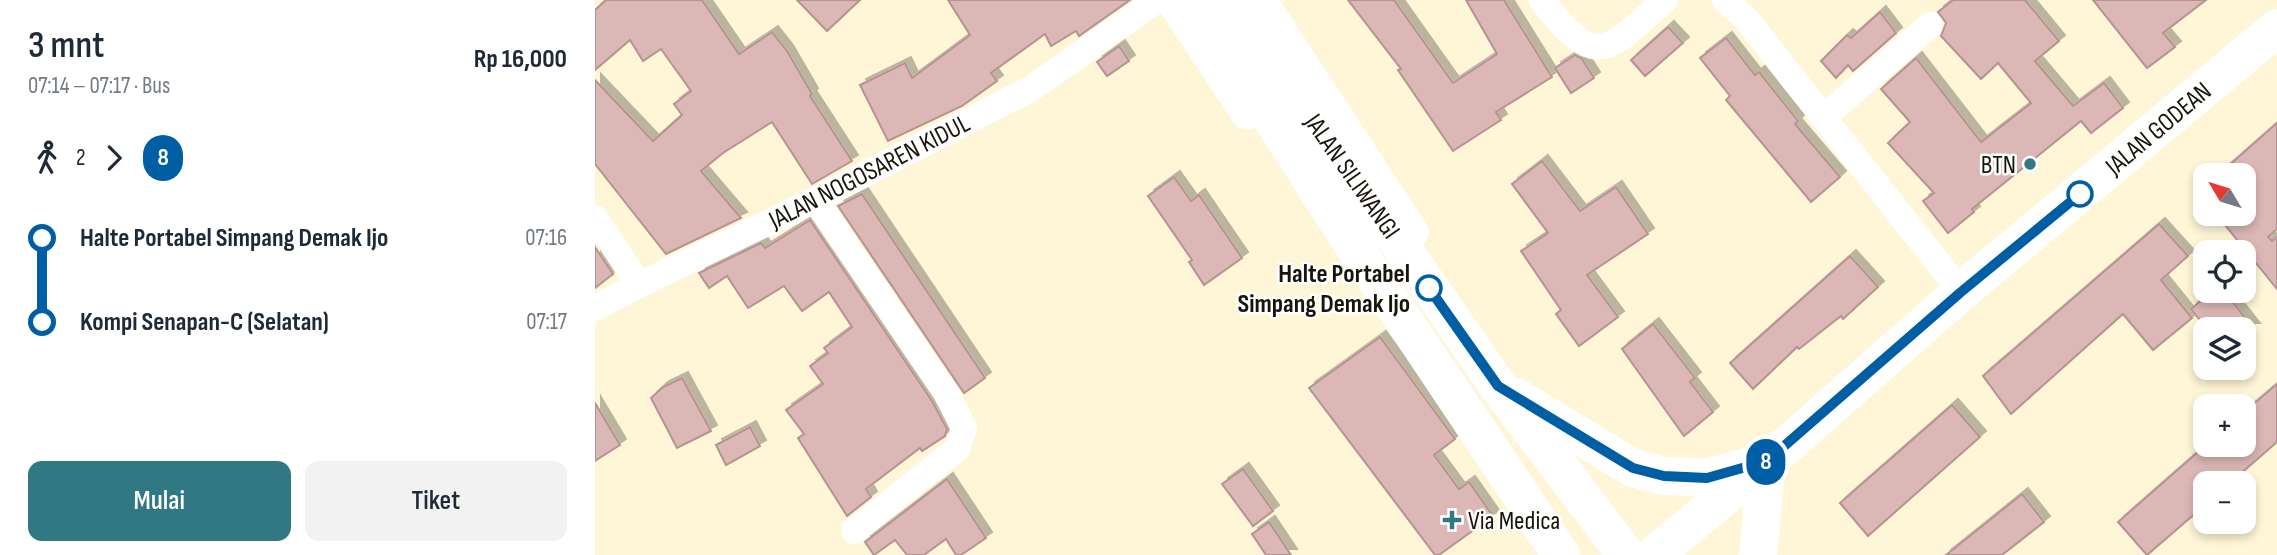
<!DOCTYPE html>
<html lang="id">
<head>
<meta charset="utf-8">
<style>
	body { margin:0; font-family:"Sofia Sans Condensed",sans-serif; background:#f2f2f3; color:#1f2937; height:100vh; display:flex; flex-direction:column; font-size:26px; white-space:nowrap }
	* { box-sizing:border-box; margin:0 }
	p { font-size:23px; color:#747a83 }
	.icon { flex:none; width:38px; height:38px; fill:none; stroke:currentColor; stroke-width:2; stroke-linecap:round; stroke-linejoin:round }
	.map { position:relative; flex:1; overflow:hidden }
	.drawer { display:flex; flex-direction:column; background:#fff; width:595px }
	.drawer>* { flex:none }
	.badge { padding:0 14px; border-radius:23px; font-size:24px; line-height:46px }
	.needle { width:46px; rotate:308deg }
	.buttons { position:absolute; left:1598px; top:163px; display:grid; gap:14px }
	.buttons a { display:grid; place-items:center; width:63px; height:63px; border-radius:14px; background:#fff; box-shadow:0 4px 10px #0003; font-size:35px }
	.map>.badge { position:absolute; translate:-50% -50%; box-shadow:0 0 0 4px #fff }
	.legs { display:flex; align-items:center; gap:10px; height:77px; padding:0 28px; font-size:23px }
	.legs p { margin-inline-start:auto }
	.headline { display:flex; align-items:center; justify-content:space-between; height:119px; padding:0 28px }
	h1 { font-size:38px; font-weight:600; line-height:52px }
	.action { display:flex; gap:14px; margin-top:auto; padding:14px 28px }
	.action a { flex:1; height:80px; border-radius:14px; background:#317784; color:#fff; font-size:28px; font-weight:600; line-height:80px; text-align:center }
	.action a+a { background:#f2f2f3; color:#1f2937 }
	ul { padding:0 28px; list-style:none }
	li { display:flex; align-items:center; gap:24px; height:84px; font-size:26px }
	li i { display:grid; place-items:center; width:10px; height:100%; margin:0 9px; background:currentColor }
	li i::after { content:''; width:18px; height:18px; margin:-9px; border:5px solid; border-radius:50%; background:#fff }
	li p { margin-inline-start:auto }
	li:first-child i { background:linear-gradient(#0000 50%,currentColor 0) }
	li:last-child i { background:linear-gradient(currentColor 50%,#0000 0) }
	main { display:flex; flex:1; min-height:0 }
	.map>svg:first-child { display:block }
	.building { fill:#dbb7b5; stroke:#b59390; stroke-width:2; filter:url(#shadow) }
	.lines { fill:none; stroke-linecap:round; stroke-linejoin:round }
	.minor { stroke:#fff; stroke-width:26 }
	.tertiary { stroke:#fff; stroke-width:33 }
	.primary { stroke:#fff; stroke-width:38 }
	.trunk { stroke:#fff; stroke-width:38 }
	.line-1-casing { stroke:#fff; stroke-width:16 }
	.line-1 { stroke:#005ea5; stroke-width:10 }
	.poi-dot { fill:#317784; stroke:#fff; stroke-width:2.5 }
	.stop-1-dot { fill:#fff; stroke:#005ea5; stroke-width:3.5 }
	.labels { text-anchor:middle; stroke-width:5; stroke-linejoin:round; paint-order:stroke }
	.street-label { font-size:26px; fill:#18150a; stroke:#fff }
	.poi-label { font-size:26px; fill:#18150a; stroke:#fff; text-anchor:end }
	.stop-label { font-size:26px; font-weight:bold; fill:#18150a; stroke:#fff; text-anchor:end }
</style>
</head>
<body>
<main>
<section class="drawer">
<div class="headline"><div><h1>3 mnt</h1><p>07:14 – 07:17 · Bus</p></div><b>Rp 16,000</b></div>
<div class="legs"><svg class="icon" aria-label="walk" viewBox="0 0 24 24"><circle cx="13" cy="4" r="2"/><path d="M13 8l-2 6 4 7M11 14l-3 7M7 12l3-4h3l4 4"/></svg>2<svg class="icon" aria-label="forward" viewBox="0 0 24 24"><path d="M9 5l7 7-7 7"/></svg><b class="badge" style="background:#005ea5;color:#fff">8</b></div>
<ul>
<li><i style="color:#005ea5"></i><b>Halte Portabel Simpang Demak Ijo</b><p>07:16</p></li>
<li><i style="color:#005ea5"></i><b>Kompi Senapan-C (Selatan)</b><p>07:17</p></li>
</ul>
<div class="action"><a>Mulai</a><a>Tiket</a></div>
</section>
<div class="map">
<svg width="1682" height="555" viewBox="0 0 1682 555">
	<defs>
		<filter id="shadow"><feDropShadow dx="6" dy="-6" stdDeviation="0" flood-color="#0004"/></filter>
	</defs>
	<rect width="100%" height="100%" fill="#fff6d7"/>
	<g class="building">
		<path d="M11,0h96l37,54 33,-22 15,19 25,43 -2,2 42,65 -40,23 -40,-62 -49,31 -22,18 40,47 -75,36 -71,-90v-84l58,61 29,-26 -8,-11 17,-13 -30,-42 -18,12 -13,-21 -35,30v-60z"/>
		<path d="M202,0h63l-33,31z"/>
		<path d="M353,0h182l-51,36 -3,-5 -25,15 -6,-12 -54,39 6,8 -35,25 -74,35 -28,-56 45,-22 7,15 58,-43z"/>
		<path d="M753,0h46l59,83 44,-29 -31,-54h38l48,77 -56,35 5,8 -48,31 -55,-81 3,-1z"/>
		<path d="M1358,0h72l34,41 -24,20 38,45 31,-23 19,25 -32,25 -10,-12 -109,88 2,3 -26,21 -25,-32 11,-8 -46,-50 22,-21 -29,-33 35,-31 65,84 50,-39 -33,-40 -17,16 -40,-43 5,-13 -8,-11z"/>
		<path d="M1498,0h113l-43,33 12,14 -28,21z"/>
		<path d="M1285,12l16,21 -43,38 -5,-6 -12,13 -15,-17 26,-26 4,3z"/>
		<path d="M1073,27l15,16 -38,33 -14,-16z"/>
		<path d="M1131,38l29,37 4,-3 39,49 -3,3 45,53 -29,25 -85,-102 4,-4 -30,-38z"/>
		<path d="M524,46l10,15 -22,15 -10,-14z"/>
		<path d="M980,55l7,4 12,19 -23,15 -16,-25z"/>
		<path d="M1682,123v106l-9,8 4,4 5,-4v52l-61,-75h27v-39h-25z"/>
		<path d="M947,161l38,50 36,-24 32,47 -61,41 31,42 -39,29 -23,-32 5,-4 -40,-59 27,-18 -36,-49z"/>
		<path d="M579,177l17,24 8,-6 43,63 -38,27 -15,-23 3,-2 -44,-64z"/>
		<path d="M267,194l123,184 -21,15 -126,-187z"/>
		<path d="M215,220l122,181 15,28 -2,7 -23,15 -2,-3 -54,41 5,8 -24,19 -49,-78 6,-4 -18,-24 37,-26 -13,-18 18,-13 -4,-5 28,-21 -23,-35 -27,19 -18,-25 -36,22 -21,-32 -18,12 -10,-15 62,-30 4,5z"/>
		<path d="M1564,224l29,32 -27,24 31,38 -39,32 -30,-36 -112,100 -28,-38z"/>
		<path d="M0,247l18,27 -18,14z"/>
		<path d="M1255,256l28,31 -35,32 -2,-3 -42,33 -2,-2 -44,42 -23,-26z"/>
		<path d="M1619,290h9l31,39h-47l-16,-20z"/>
		<path d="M1058,324l42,54 -5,4 23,30 -29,24 -62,-87z"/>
		<path d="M785,337l75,102 -21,16 25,34 10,-7 24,34 -54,39h-4l-126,-167z"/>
		<path d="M87,378l29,53 -34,17 -26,-50 12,-11z"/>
		<path d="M1682,384v58l-47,41h-25v22l-58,50 -29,-33 89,-78h36v-31z"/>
		<path d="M0,403l25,42 -25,16z"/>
		<path d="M1357,405l28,32 -112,99 -28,-33z"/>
		<path d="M155,427l10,19 -34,19 -10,-20z"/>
		<path d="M648,469l30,42 -20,15 -31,-42z"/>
		<path d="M352,479l39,59 -25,17h-5l-10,-16 -22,16h-17l-12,-15 -21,15 -9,-13z"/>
		<path d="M1427,494l22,28 -42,33h-56z"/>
		<path d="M674,522l22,33h-25l-14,-21z"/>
	</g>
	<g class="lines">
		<g class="minor">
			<path d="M947,0c55,73 65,51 123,0"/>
			<path d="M1130,0l22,20 214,272"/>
			<path d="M1229,117l106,-92"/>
			<path d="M220,200l131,193 18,35 -7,21 -103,82"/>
			<path d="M0,218l44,67 176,-85 217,-112 125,-88"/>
			<path d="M0,308l44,-23"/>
		</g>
		<g class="tertiary">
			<path d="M577,0l75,113"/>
			<path d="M665,0l152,232"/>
		</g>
		<path class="primary" d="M1059,555l132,-109 175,-154 316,-264"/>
		<g class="trunk">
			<path d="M601,0l152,237 213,318"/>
			<path d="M635,0l268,386 128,169"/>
			<path d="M921,397l117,71 31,8 43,2 60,-17 -9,94"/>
		</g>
	</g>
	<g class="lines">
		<defs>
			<path id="line-1" d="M834,288l69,98 135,82 31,8 43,2 60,-17 194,-169 119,-98"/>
		</defs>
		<use href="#line-1" class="line-1-casing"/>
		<use href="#line-1" class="line-1"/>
	</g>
	<g class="poi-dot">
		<circle cx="1435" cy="164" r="7"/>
		<path d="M853.5 509.5h7v7h7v7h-7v7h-7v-7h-7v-7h7z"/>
	</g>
	<g class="stop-1-dot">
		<circle cx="1485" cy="194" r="12"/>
		<circle cx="834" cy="288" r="12"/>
	</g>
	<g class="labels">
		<g class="street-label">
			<text transform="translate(1563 128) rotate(-40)" y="9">JALAN GODEAN</text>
			<text transform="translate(274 171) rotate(-27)" y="9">JALAN NOGOSAREN KIDUL</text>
			<text transform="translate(758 176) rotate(55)" y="9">JALAN SILIWANGI</text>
		</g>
		<g class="poi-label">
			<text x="1421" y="173">BTN</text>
			<text x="873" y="529" text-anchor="start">Via Medica</text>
		</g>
		<g class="stop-label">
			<text x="815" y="282">Halte Portabel<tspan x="815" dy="30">Simpang Demak Ijo</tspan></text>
		</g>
	</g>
</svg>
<div class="buttons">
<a><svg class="needle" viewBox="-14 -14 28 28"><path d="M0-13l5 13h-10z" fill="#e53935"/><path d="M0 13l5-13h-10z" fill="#747a83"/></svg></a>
<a><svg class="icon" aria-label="locate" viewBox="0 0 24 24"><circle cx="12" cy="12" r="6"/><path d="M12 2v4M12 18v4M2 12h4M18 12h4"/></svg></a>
<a><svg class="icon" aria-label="layers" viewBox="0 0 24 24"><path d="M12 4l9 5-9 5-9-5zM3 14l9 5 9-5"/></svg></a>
<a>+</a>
<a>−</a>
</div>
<b class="badge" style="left:1171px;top:462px;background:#005ea5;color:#fff">8</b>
</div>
</main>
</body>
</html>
